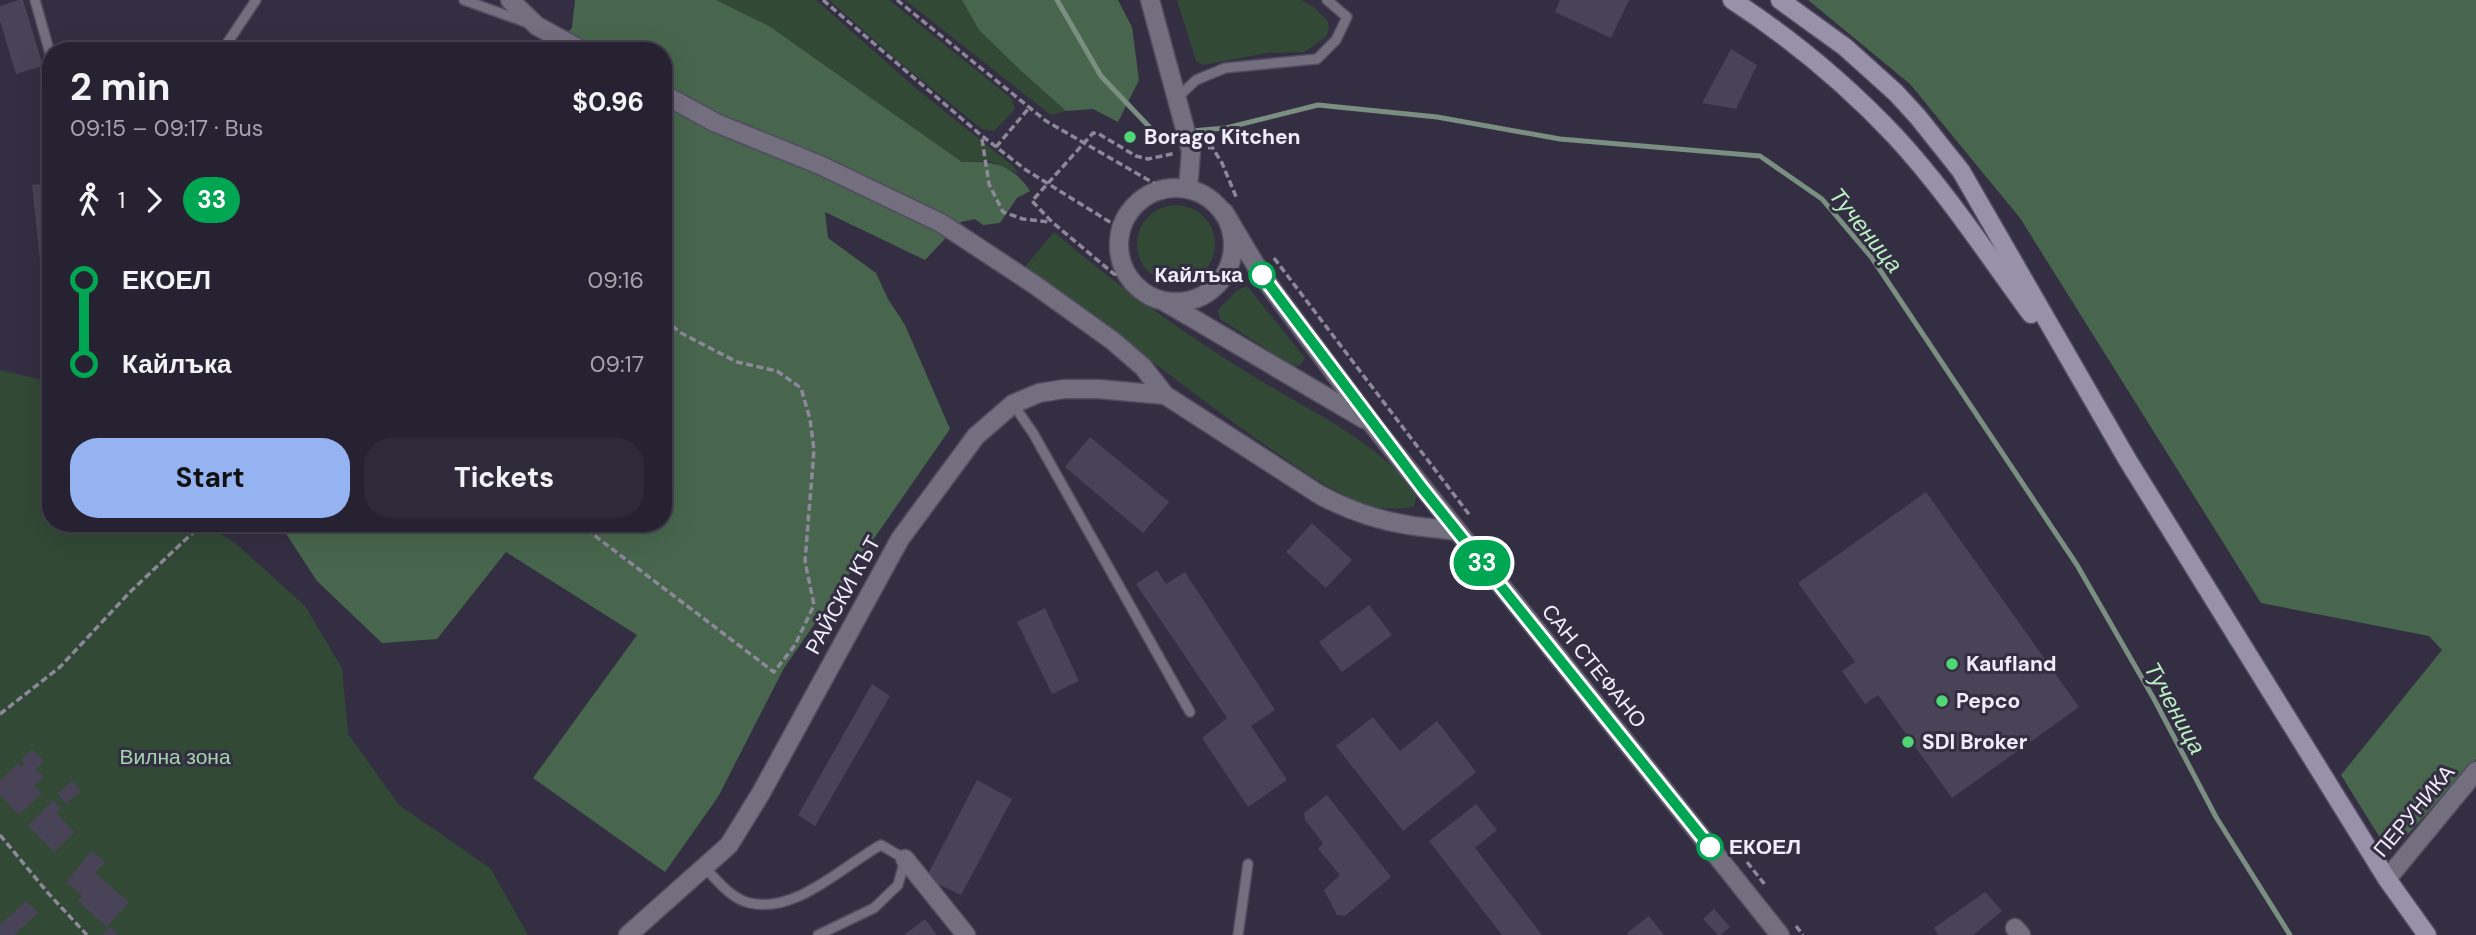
<!DOCTYPE html>
<html lang="en">
<head>
<meta charset="utf-8">
<style>
	body { margin:0; font-family:"DM Sans",sans-serif; background:#2f2a3a; color:#f1f3f6; height:100vh; display:flex; flex-direction:column; font-size:26px; white-space:nowrap }
	* { box-sizing:border-box; margin:0 }
	p { font-size:23px; color:#a4a4ac }
	.icon { flex:none; width:38px; height:38px; fill:none; stroke:currentColor; stroke-width:2; stroke-linecap:round; stroke-linejoin:round }
	.map { position:relative; flex:1; overflow:hidden }
	.drawer { position:absolute; left:42px; top:42px; width:630px; height:490px; display:flex; flex-direction:column; background:#272232; border-radius:28px; box-shadow:0 7px 28px #0002,0 0 0 2px #433f4d }
	.drawer>* { flex:none }
	.badge { padding:0 14px; border-radius:23px; font-size:24px; line-height:46px }
	.map>.badge { position:absolute; translate:-50% -50%; box-shadow:0 0 0 4px #fff }
	.legs { display:flex; align-items:center; gap:10px; height:77px; padding:0 28px; font-size:23px }
	.legs p { margin-inline-start:auto }
	.summary { display:flex; align-items:center; justify-content:space-between; height:119px; padding:0 28px }
	h1 { font-size:38px; font-weight:700; line-height:52px }
	.action { display:flex; gap:14px; margin-top:auto; padding:14px 28px }
	.action a { flex:1; height:80px; border-radius:28px; background:#95b2f1; color:#111; font-size:28px; font-weight:700; line-height:80px; text-align:center }
	.action a+a { background:#2f2a3a; color:#f1f3f6 }
	ul { padding:0 28px; list-style:none }
	li { display:flex; align-items:center; gap:24px; height:84px; font-size:26px }
	li i { display:grid; place-items:center; width:10px; height:100%; margin:0 9px; background:currentColor }
	li i::after { content:''; width:18px; height:18px; margin:-9px; border:5px solid; border-radius:50%; background:#272232 }
	li p { margin-inline-start:auto }
	li:first-child i { background:linear-gradient(#0000 50%,currentColor 0) }
	li:last-child i { background:linear-gradient(currentColor 50%,#0000 0) }
	.map>svg:first-child { display:block }
	.green { fill:#324936 }
	.forest { fill:#48664d }
	.lines { fill:none; stroke-linecap:round; stroke-linejoin:round }
	.stream { stroke:#7a8e81; stroke-width:5 }
	.building { fill:#494358 }
	.service-casing { stroke:#524c5f; stroke-width:12 }
	.minor-casing { stroke:#524c5f; stroke-width:21 }
	.tertiary-casing { stroke:#524c5f; stroke-width:21 }
	.secondary-casing { stroke:#524c5f; stroke-width:21 }
	.path { stroke:#8d8899; stroke-width:3.5; stroke-dasharray:7 3.5; stroke-linecap:butt }
	.service { stroke:#736f7e; stroke-width:9 }
	.minor { stroke:#736f7e; stroke-width:18 }
	.tertiary { stroke:#736f7e; stroke-width:18 }
	.secondary { stroke:#9891a9; stroke-width:18 }
	.line-1-casing { stroke:#fff; stroke-width:16 }
	.line-1 { stroke:#00a651; stroke-width:10 }
	.poi-dot { fill:#50d675; stroke:#342e42; stroke-width:2.5 }
	.stop-1-dot { fill:#fff; stroke:#00a651; stroke-width:3.5 }
	.labels { text-anchor:middle; stroke-width:6; stroke-linejoin:round; paint-order:stroke }
	.poi-label { font-size:21px; font-weight:bold; fill:#f0ecfa; stroke:#342e42; text-anchor:start }
	.stop-label { font-size:21px; font-weight:bold; fill:#f0ecfa; stroke:#342e42; text-anchor:end }
	.street-label { font-size:21px; fill:#f0ecfa; stroke:#342e42 }
	.park-label { font-size:21px; fill:#a1d6aa; stroke:#342e42 }
	.water-label { font-size:23px; font-style:italic; fill:#baf0c2; stroke:#342e42 }
</style>
</head>
<body>
<div class="map">
<svg width="2476" height="935" viewBox="0 0 2476 935">
	<rect width="100%" height="100%" fill="#342e42"/>
	<g class="green">
		<path d="M716,0h100l103,91 94,75 6,8 -30,-13 -27,1 -193,-136z"/>
		<path d="M829,0h60l123,99 3,10 -21,22 -12,-2 -84,-68z"/>
		<path d="M905,0h57l17,30 41,40 46,41 -15,4z"/>
		<path d="M1177,0h124l13,7 14,14 1,8 -3,8 -22,15 -37,1 -64,12 -7,-4z"/>
		<circle cx="1176" cy="244" r="39"/>
		<path d="M1054,232c62,53 129,101 199,144 43,27 92,50 131,83 12,10 22,24 33,36l-3,11c-19,5 -38,3 -57,-5 -39,-17 -74,-44 -109,-68 -75,-54 -147,-113 -223,-166z"/>
		<path d="M1247,286l58,72 -4,6 -7,3 -74,-48 -2,-9 18,-19z"/>
		<path d="M0,370l51,12v141h153l31,20 70,63 37,62 6,66 51,71 92,64 37,66h-528z"/>
	</g>
	<g class="forest">
		<path d="M575,0h141l53,26 193,136c31,-1 50,2 68,29l-13,7 -17,25 -17,2 -8,-6 -14,3 -36,38 -100,-48 3,26 48,35 12,26 17,26 45,104 -166,239 -66,129 -53,75 -132,-94 104,-143 -131,-83 -69,87 -55,4 -65,-62 -38,-58h384v-472h-116l25,-23z"/>
		<path d="M962,0h156l14,27 7,53 -21,42 -25,-13 -27,2 -46,-41 -41,-40z"/>
		<path d="M1808,0h668v759l-86,95 -49,-79 101,-125 -13,-14 -168,-33 -241,-385 -110,-134z"/>
	</g>
	<g class="lines">
		<g class="stream">
			<path d="M1057,0l44,76 56,59 24,-3"/>
			<path d="M1191,131l35,-3 92,-23 119,12 123,22 200,17 62,43 50,59 205,307 77,134 62,118 74,118"/>
		</g>
	</g>
	<g class="building">
		<path d="M19,0h4l20,66 -27,8 -16,-53v-15z"/>
		<path d="M1560,0h69l-18,38 -56,-26z"/>
		<path d="M1731,49l26,16 -21,44 -34,-6z"/>
		<path d="M51,183v105l-8,1 -11,-104z"/>
		<path d="M1090,437l79,65 -26,31 -78,-66z"/>
		<path d="M1926,492l153,215 -127,91 -74,-103 -13,9 -23,-33 13,-9 -57,-79z"/>
		<path d="M1312,523l40,37 -26,28 -40,-36z"/>
		<path d="M1157,570l9,14 19,-12 90,138 -24,16 36,54 -39,27 -46,-69 25,-20 -91,-134z"/>
		<path d="M1369,605l23,30 -50,37 -23,-30z"/>
		<path d="M1045,608l34,73 -27,13 -35,-72z"/>
		<path d="M872,684l18,12 -75,130 -17,-11z"/>
		<path d="M1373,717l27,34 37,-30 39,51 -73,59 -67,-85z"/>
		<path d="M32,749l12,12 -8,8 8,8 -10,9 8,7 -23,22 -19,-20v-14l18,-18 4,4 3,-3 -4,-4z"/>
		<path d="M977,780l35,19 -51,96 -35,-17z"/>
		<path d="M73,781l8,10 -15,13 -9,-11z"/>
		<path d="M1327,795l64,82 -46,39 -8,-1 -13,-25 16,-15 -22,-26 5,-6 -18,-23 -1,-7z"/>
		<path d="M53,800l8,9 -5,4 18,19 -20,20 -26,-26z"/>
		<path d="M1476,804l21,26 -22,18 67,87h-40l-73,-94z"/>
		<path d="M92,851l13,11 -10,11 34,29 -22,25 -29,-26 5,-5 -17,-14z"/>
		<path d="M1985,892l17,19 -29,24h-35l-4,-7z"/>
		<path d="M26,901l12,12 -24,22h-14v-10z"/>
		<path d="M1714,909l16,18 -9,8h-3l-15,-16z"/>
		<path d="M1649,916l15,19h-35l-2,-2z"/>
		<path d="M925,919l12,16h-33z"/>
		<path d="M111,927l7,8h-16z"/>
	</g>
	<g class="lines">
		<defs>
			<g id="service">
				<path d="M35,0l16,57"/>
				<path d="M464,0l64,23"/>
				<path d="M222,51l34,-51"/>
				<path d="M1176,99l20,-19 29,-12 92,-9 19,-19 11,-23 -20,-17"/>
				<path d="M1013,404l20,29 157,279"/>
				<path d="M704,867c13,13 27,32 46,36 46,11 94,-38 131,-58l24,14 -7,26 -24,23 -56,27"/>
				<path d="M1238,935l10,-71"/>
			</g>
			<g id="minor">
				<path d="M510,0l27,26 46,25"/>
				<path d="M1150,0l41,151 -3,38"/>
				<path d="M663,94l53,29 104,42 121,58 94,62 78,56 30,26 22,28 155,100c28,15 56,25 88,30 16,3 32,3 48,6"/>
				<path d="M905,859l61,76"/>
				<path d="M2015,928l6,7"/>
				<path d="M628,935l101,-90 32,-52 139,-254 76,-103 37,-32 26,-11 25,-4h34l67,6"/>
			</g>
			<g id="tertiary">
				<circle cx="1176" cy="245" r="57"/>
				<path d="M1224,212l37,62 112,151 407,510"/>
				<path d="M1165,302l199,117"/>
				<path d="M2387,879l89,-108"/>
			</g>
			<g id="secondary">
				<path d="M1732,0c60,39 114,84 163,136 51,55 92,118 136,178"/>
				<path d="M1780,0l65,47 51,46 22,24 43,54 166,288 260,420 40,56"/>
			</g>
		</defs>
		<use href="#service" class="service-casing"/>
		<use href="#minor" class="minor-casing"/>
		<use href="#tertiary" class="tertiary-casing"/>
		<use href="#secondary" class="secondary-casing"/>
		<g class="path">
			<path d="M823,0l159,136 44,34 95,59"/>
			<path d="M897,0l149,121 118,68"/>
			<path d="M982,139l7,45 14,28 20,7 27,3"/>
			<path d="M996,147l33,-39"/>
			<path d="M1208,148l4,-1 10,16 15,36"/>
			<path d="M1274,258l197,259"/>
			<path d="M1127,275l-13,-1 -62,-52 -20,-21 61,-68 6,1 37,22 12,3 28,-6"/>
			<path d="M578,523l196,149 21,-27 19,-40 -9,-44 9,-111 -4,-31 -9,-31 -24,-17 -40,-9 -56,-29 -18,-14"/>
			<path d="M0,714l60,-47 70,-75 73,-69"/>
			<path d="M0,835l48,58 39,42"/>
			<path d="M1747,862l19,24"/>
			<path d="M1796,926l7,9"/>
		</g>
		<use href="#service" class="service"/>
		<use href="#minor" class="minor"/>
		<use href="#tertiary" class="tertiary"/>
		<use href="#secondary" class="secondary"/>
	</g>
	<g class="lines">
		<defs>
			<path id="line-1" d="M1262,275l161,214 287,358"/>
		</defs>
		<use href="#line-1" class="line-1-casing"/>
		<use href="#line-1" class="line-1"/>
	</g>
	<g class="poi-dot">
		<circle cx="1130" cy="137" r="7"/>
		<circle cx="1952" cy="664" r="7"/>
		<circle cx="1942" cy="701" r="7"/>
		<circle cx="1908" cy="742" r="7"/>
	</g>
	<g class="stop-1-dot">
		<circle cx="1262" cy="275" r="12"/>
		<circle cx="1710" cy="847" r="12"/>
	</g>
	<g class="labels">
		<g class="poi-label">
			<text x="1144" y="144">Borago Kitchen</text>
			<text x="1966" y="671">Kaufland</text>
			<text x="1956" y="708">Pepco</text>
			<text x="1922" y="749">SDI Broker</text>
		</g>
		<g class="stop-label">
			<text x="1243" y="282">Кайлъка</text>
			<text x="1729" y="854" text-anchor="start">ЕКОЕЛ</text>
		</g>
		<g class="street-label">
			<text transform="translate(843 595) rotate(-61)" y="7">РАЙСКИ КЪТ</text>
			<text transform="translate(1594 666) rotate(51)" y="7">САН СТЕФАНО</text>
			<text transform="translate(2414 811) rotate(-50)" y="7">ПЕРУНИКА</text>
		</g>
		<g class="park-label">
			<text x="175" y="764">Вилна зона</text>
		</g>
		<g class="water-label">
			<text transform="translate(1866 230) rotate(51)" y="8">Тученица</text>
			<text transform="translate(2175 708) rotate(61)" y="8">Тученица</text>
		</g>
	</g>
</svg>
<b class="badge" style="left:1482px;top:563px;background:#00a651;color:#fff">33</b>
<section class="drawer">
<div class="summary"><div><h1>2 min</h1><p>09:15 – 09:17 · Bus</p></div><b>$0.96</b></div>
<div class="legs"><svg class="icon" aria-label="walk" viewBox="0 0 24 24"><circle cx="13" cy="4" r="2"/><path d="M13 8l-2 6 4 7M11 14l-3 7M7 12l3-4h3l4 4"/></svg>1<svg class="icon" aria-label="forward" viewBox="0 0 24 24"><path d="M9 5l7 7-7 7"/></svg><b class="badge" style="background:#00a651;color:#fff">33</b></div>
<ul>
<li><i style="color:#00a651"></i><b>ЕКОЕЛ</b><p>09:16</p></li>
<li><i style="color:#00a651"></i><b>Кайлъка</b><p>09:17</p></li>
</ul>
<div class="action"><a>Start</a><a>Tickets</a></div>
</section>
</div>
</body>
</html>
